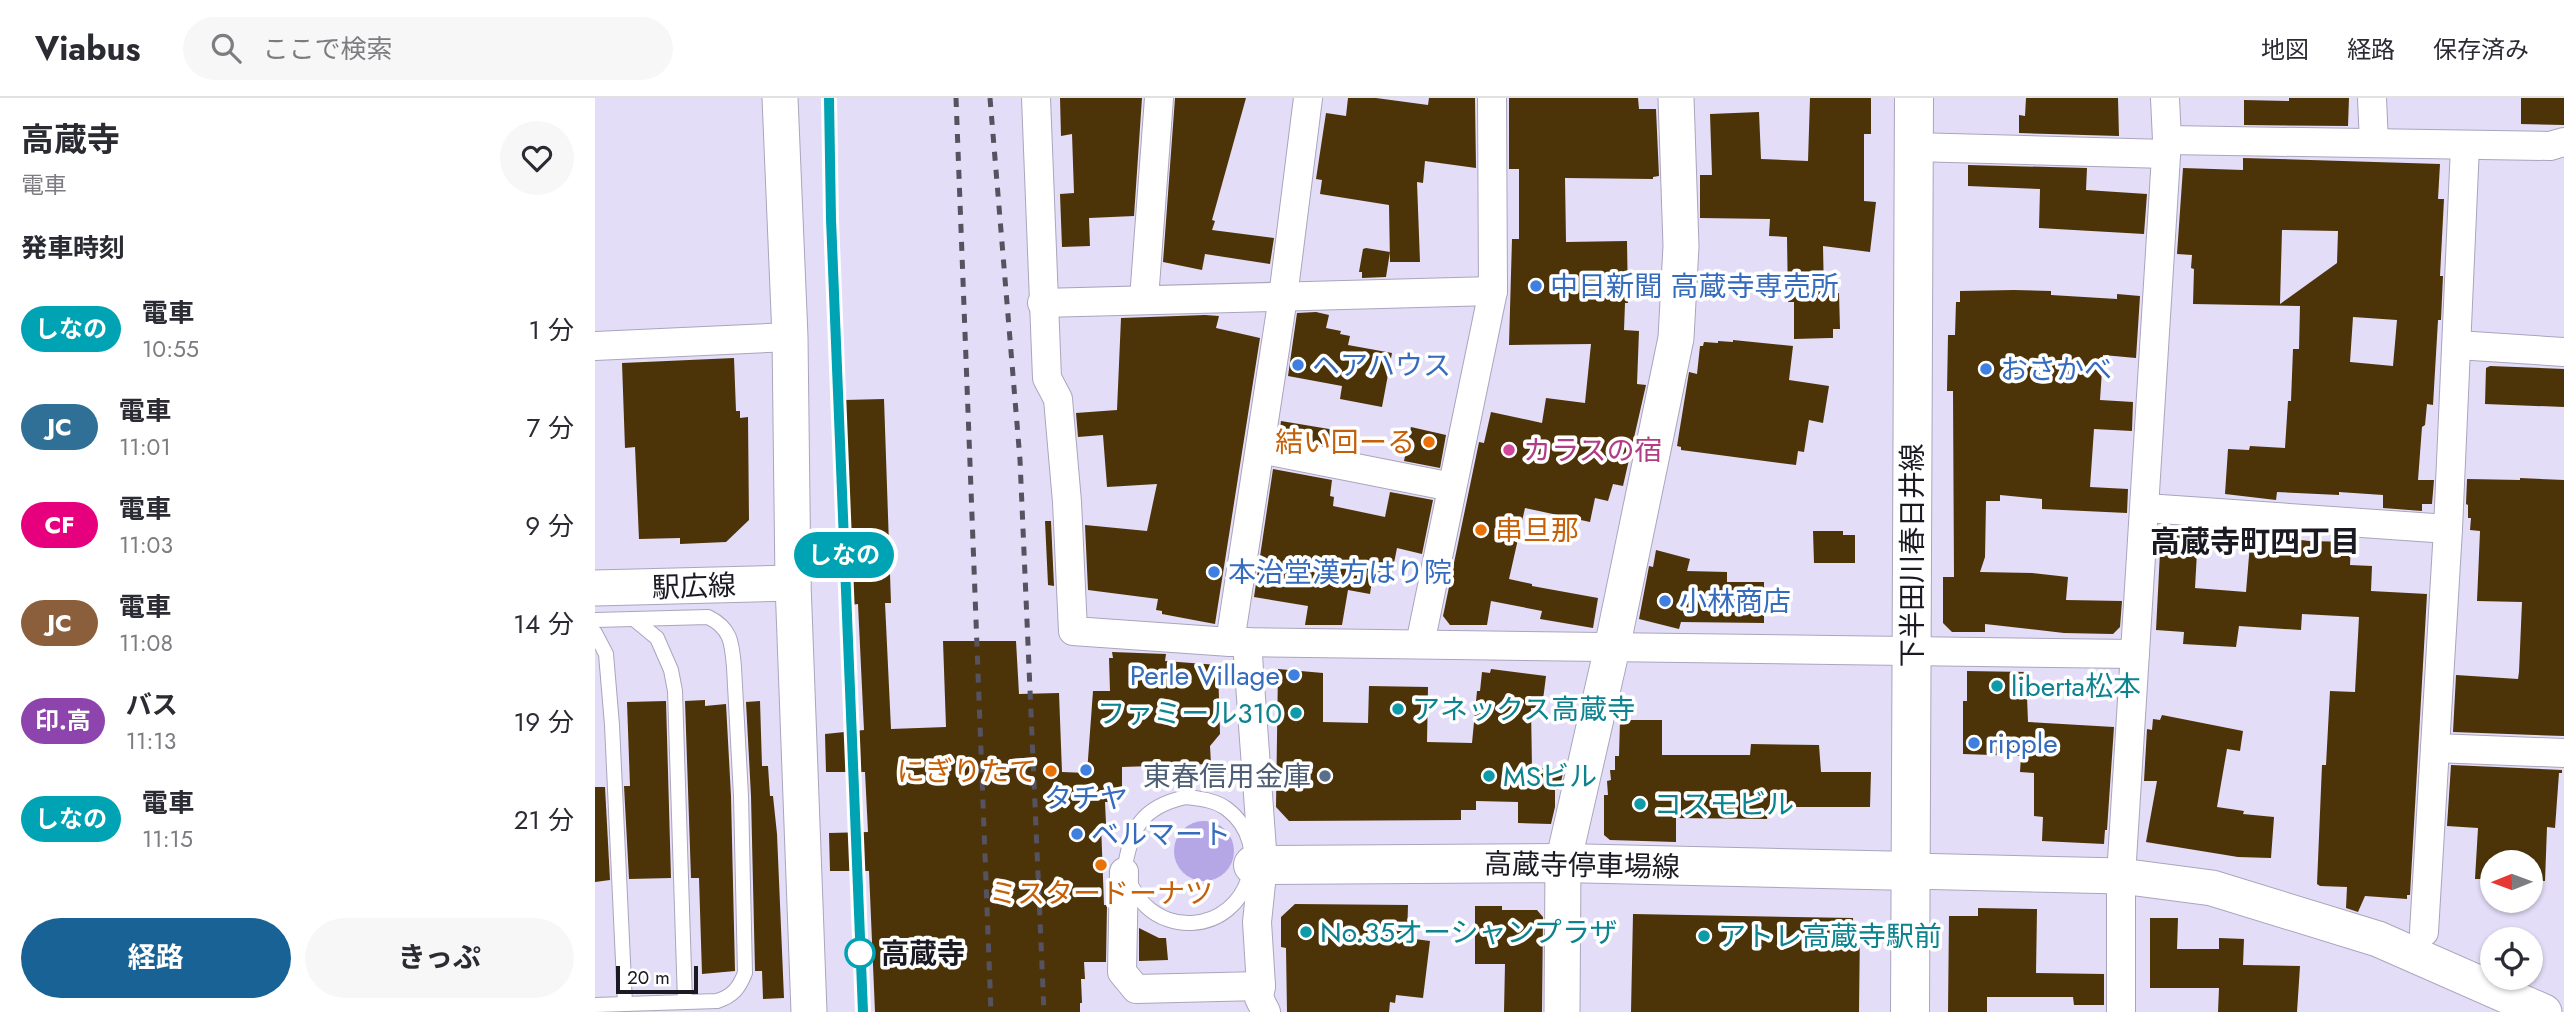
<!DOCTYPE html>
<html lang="ja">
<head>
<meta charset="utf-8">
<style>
	body { margin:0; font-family:Jost,"Noto Sans JP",sans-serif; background:#f7f7f7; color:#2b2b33; height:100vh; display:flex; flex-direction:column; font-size:26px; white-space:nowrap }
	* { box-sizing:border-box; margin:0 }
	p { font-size:23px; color:#7c7c81 }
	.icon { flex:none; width:38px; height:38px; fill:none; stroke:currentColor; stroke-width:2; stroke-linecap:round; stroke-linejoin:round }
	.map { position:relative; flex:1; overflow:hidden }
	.sheet { display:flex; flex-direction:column; background:#fff; width:595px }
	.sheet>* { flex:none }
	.badge { padding:0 14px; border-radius:23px; font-size:24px; line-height:46px }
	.needle { width:46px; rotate:269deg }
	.controls { position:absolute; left:1885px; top:752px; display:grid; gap:14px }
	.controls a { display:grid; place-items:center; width:63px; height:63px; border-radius:50%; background:#fff; box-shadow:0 2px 5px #0004; font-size:35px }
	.scale { position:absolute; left:21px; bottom:18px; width:82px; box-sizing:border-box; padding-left:7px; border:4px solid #1b1922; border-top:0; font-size:19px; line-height:24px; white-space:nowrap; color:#1b1922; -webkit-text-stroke:5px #fff; paint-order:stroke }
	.map>.badge { position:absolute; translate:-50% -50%; box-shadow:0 0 0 4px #fff }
	h2 { padding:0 21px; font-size:26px; line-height:63px }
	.round { display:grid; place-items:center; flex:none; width:74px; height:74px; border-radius:37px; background:#f7f7f7 }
	.overview { display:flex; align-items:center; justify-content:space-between; height:119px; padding:0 21px }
	h1 { font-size:33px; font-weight:700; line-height:52px }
	.cta { display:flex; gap:14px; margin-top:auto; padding:14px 21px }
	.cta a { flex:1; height:80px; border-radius:42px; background:#186296; color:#fff; font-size:28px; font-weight:700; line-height:80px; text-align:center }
	.cta a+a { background:#f7f7f7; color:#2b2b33 }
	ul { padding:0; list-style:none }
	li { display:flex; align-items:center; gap:21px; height:98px; padding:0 21px }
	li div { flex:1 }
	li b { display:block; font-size:26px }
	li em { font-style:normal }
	li .badge { min-width:77px; font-weight:700; text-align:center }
	header { display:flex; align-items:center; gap:42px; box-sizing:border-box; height:98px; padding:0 35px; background:#fff; border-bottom:2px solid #e1e1e2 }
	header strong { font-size:33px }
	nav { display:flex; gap:38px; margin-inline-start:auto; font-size:24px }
	.search { width:490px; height:63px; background:#f7f7f7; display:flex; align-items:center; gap:18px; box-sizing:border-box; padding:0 24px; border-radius:38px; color:#7c7c81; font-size:26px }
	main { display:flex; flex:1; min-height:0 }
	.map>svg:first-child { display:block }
	.green { fill:#b5a6e6 }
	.building { fill:#4d3308; fill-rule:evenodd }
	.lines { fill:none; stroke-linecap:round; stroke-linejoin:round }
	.service-casing { stroke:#aaa5bd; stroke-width:16 }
	.minor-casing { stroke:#aaa5bd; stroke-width:30 }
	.tertiary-casing { stroke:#aaa5bd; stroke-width:37 }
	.secondary-casing { stroke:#aaa5bd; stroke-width:40 }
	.service { stroke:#fff; stroke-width:14 }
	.minor { stroke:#fff; stroke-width:28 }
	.tertiary { stroke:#fff; stroke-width:35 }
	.secondary { stroke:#fff; stroke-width:38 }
	.rail { stroke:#565361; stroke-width:5; stroke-dasharray:9 9; stroke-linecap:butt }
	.line-casing { stroke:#fff; stroke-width:16 }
	.line { stroke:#00a3b4; stroke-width:10 }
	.shop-dot { fill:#3f7fe0; stroke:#fff; stroke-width:2.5 }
	.food-dot { fill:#e8710a; stroke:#fff; stroke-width:2.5 }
	.hotel-dot { fill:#d1479c; stroke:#fff; stroke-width:2.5 }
	.culture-dot { fill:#0f9aa8; stroke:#fff; stroke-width:2.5 }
	.service-dot { fill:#5c6f8a; stroke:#fff; stroke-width:2.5 }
	.stop-dot { fill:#fff; stroke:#00a3b4; stroke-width:3.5 }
	.labels { text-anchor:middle; stroke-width:7; stroke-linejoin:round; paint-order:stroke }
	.shop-label { font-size:28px; fill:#366cbe; stroke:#fff; text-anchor:start }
	.food-label { font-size:28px; fill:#c56008; stroke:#fff; text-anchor:end }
	.hotel-label { font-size:28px; fill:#b23c85; stroke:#fff; text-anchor:start }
	.street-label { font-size:28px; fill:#1b1922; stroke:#fff }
	.culture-label { font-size:28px; fill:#0d838f; stroke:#fff; text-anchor:start }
	.service-label { font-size:28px; fill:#4e5e75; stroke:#fff; text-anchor:end }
	.stop-label { font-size:28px; font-weight:bold; fill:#1b1922; stroke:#fff; text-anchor:start }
	.neighbourhood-label { font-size:30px; font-weight:bold; fill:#1b1922; stroke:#fff }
</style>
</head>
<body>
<header>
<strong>Viabus</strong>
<div class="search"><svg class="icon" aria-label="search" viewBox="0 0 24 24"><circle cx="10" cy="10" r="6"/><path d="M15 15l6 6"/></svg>ここで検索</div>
<nav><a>地図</a><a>経路</a><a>保存済み</a></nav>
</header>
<main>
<section class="sheet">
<div class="overview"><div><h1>高蔵寺</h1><p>電車</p></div><a class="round"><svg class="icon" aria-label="heart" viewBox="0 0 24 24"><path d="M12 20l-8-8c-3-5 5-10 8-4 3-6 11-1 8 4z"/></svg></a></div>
<h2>発車時刻</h2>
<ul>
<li><span class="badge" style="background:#00a3b4;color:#fff">しなの</span><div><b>電車</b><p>10:55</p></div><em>1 分</em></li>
<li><span class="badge" style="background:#307097;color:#fff">JC</span><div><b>電車</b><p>11:01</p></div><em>7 分</em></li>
<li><span class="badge" style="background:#e6007e;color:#fff">CF</span><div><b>電車</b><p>11:03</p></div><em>9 分</em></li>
<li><span class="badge" style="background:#8b5e3c;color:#fff">JC</span><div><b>電車</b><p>11:08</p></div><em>14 分</em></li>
<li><span class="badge" style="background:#8e44ad;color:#fff">印.高</span><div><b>バス</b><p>11:13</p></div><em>19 分</em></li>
<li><span class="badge" style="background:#00a3b4;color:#fff">しなの</span><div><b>電車</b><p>11:15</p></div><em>21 分</em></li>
</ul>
<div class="cta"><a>経路</a><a>きっぷ</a></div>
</section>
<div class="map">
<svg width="1969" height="914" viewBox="0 0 1969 914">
	<rect width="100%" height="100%" fill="#e3ddf7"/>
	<circle class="green" cx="609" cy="753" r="30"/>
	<g class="building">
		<path d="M465,0h82l-8,118 -45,2 1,28 -28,1 -2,-53 14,-1 -2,-59 -11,2z"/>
		<path d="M580,0h71l-34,122 3,1 -3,9 62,8 -4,26 -65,-10 -3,16 -39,-8z"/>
		<path d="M753,0h28l52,7 1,-7h46l1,70 -51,-7 -2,22 -6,-1 3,80h-30l-1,-57 -69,-11 2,-14 -6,-1 10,-66 20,3z"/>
		<path d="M914,0h129l1,11h17l3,67 -6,1v2l-88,-1 1,64 61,-1 1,62h-3l-1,27 15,1 -2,53 9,1 -23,101 -10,-2 -5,17 -13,-3 -5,24 -65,-14 -16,71 23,5v2l66,12 -5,30 -53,-9 2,-8 -51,-10 -4,24h-37l-7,-9 36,-174 5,1 7,-31 51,11 4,-25 39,5 6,-59 -82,1 3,-106h7v-70h-10z"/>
		<path d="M1215,0h61v36h-7v67l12,1 -6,50 -47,-6 1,48 15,-1 1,36h-7v9h-3l-36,1v-37h-6l-1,-65 -18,-1 1,-17 -70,-1v-43h12l-2,-61 49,-2 2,47 47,2z"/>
		<path d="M1431,0h92l1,38 -100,-3v-18l6,1z"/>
		<path d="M1694,0h60l-1,28 -104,-1v-25l45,1z"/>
		<path d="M1926,0h43v27l-43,-1z"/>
		<path d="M1648,60l197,6 -2,35h6l-4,77h3l-2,44h-3l-5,85 -6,-1 -2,21 -3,2 -4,53h16l-2,24h-10v7l-39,-3v-13l-44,-3v3l-62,-3 -1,8 -51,-6 3,-45 21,1 1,-4 35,2 3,-47h3l2,-52h6l1,-43 -107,-2 1,-35 -3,-1 1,-13 -15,-1 6,-86 60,2zM1687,132l56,1 -1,32 -57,41zM1758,219l44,3 -4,46 -43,-4z"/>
		<path d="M1373,67l119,3 -1,22 61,4 -3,40 -105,-6 1,-39 -72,-3z"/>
		<path d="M771,150l24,4 -4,25 -24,1v-6h-3l4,-23z"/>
		<path d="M1419,192l37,1v4l66,4v-5l23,2 -4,62 -33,-3 -3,45 33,2 -1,29 -38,-2 -4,58 38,2 -1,24 -85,-4v-10l-42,-4v6h-14l-1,56 -5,15 52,1 36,4 -2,23 56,1 -2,26 -7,7 -49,-1 -79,-9v8h-33l-9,-9v-46h11l-1,-186h-6l1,-56h7l1,-33h4v-11z"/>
		<path d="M721,214l13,3 -3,13 15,3 -1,3 10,2 -2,9 44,8 -10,54 -42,-8 2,-13 -54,-10 9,-63z"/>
		<path d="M610,217l14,1 -3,12 44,10 -45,286 -53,-10v-3l-6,-1 2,-11 -70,-9 -3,-65 62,6 10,-47 -50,3 -4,-52 -25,2 -2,-24 41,-3 4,-92z"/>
		<path d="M1138,242l60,6 -4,34 40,6 -6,37 -14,-3 -5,32 -6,-1 -2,14 -115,-15v-3l-4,-1 12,-74 8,2 3,-28h3l1,-4 14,1v-2l15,1z"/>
		<path d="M139,260l2,53h4v7l8,-1 1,103 -23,22 -46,2v-6l-41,1 -4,-92 -10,1 -3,-85z"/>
		<path d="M1895,268l74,3v38l-79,-3 1,-36z"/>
		<path d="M289,301l7,204h-6l6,126 55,-2 -3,-86h73l3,53 40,-1 3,79 25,1 6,-82h17l-1,-33h4l-1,-6 54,2 -1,7 53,4 2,69 -10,12 1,18 -89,3v21h-11v14h-6l1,22h-5l3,81h3l-1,57h-22l1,17h-4l1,24h-2v9h-205l-6,-141h-39l-1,-38 39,-1 -3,-60h-39l-1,-38 39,-4 -6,-126 -7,1 -7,-205z"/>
		<path d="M686,323l60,10 -3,16 -59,-11z"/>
		<path d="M816,329l35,8 -6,33 -36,-7z"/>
		<path d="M678,371l59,11 -2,16 4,1 -1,9 52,11 5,-25 43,8 -11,54 -25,-6 -7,35 -18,-3 -2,14 -22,-4 -6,35h-37l3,-19 -54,-9z"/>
		<path d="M1925,380l44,2v256l-111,-4 3,-57 62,4 1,-7 3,-70 -45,-1 3,-70 -10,-1 1,-12h-3v-13l-2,-1 1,-25 53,1z"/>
		<path d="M450,423h6l3,65 -6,-1z"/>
		<path d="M1587,429l14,1v5l2,1 -3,54 51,4 5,-60 23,2v3l35,4 42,1 -1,23 22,1 -1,25 56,3 -17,301h-3v4l-42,-3 -7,16 -12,-4 1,-21 -27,-1 -3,-2 5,-119h4l4,-74 25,1 4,-75 -57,-3 -1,16 -62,-4 -3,21 -53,-3 1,-12 -28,-2 5,-97z"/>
		<path d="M1218,433h30v4h12v28h-41z"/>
		<path d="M1061,452l34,9 -3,12 40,1v10h37v41l-83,-1 -2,7 -40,-10 10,-53 4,1z"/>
		<path d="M683,571l45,4v49l45,1 1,-37 59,1 -1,55 45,1 5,-52h3l2,-19 8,1 1,-4 55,7 -4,32h-11l1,60 32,1 -5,21h-4v17l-4,17 -33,-1v-21l-42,-1v9h-15v10l-172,1 -13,-14z"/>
		<path d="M1372,573l59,1 2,50 86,5 -7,103h-2l-1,14 -62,-3 1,-24 -9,-1v-43l-14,-1 1,-16 -58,-2v-53h4z"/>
		<path d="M110,602v6l21,-2 5,92 4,175 -33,3 -3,-96h-8l-6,-177z"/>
		<path d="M71,603l5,177 -42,1 -5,-93h6l-3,-84z"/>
		<path d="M165,603l2,65h6l2,30h3l4,38 7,164 -21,1 -1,-28h-7l-4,-175 -5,-94z"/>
		<path d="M1567,617l81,16 -3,20 -13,-2 -10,58 27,4 -1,3 31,3 -3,41 -33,-1 -92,-15 11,-61h-13l3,-52 5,1 1,-11 7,1z"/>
		<path d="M1025,622h42v35h88l1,-11 68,1 2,27h50l-1,35h-101l-2,12 -91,-1v24l-66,-2 -6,-5v-40h4l-1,-14 4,-1 -1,-10h5v-14h4z"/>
		<path d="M1856,667l111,5v3h-3l-4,55 -8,-1 -2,54 -14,-1v-17h-39v16h-17l3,-51 -31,-2z"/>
		<path d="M0,689h10l5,93 -15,2z"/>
		<path d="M700,806l113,1 -1,33 23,3 -7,57 -27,-3 -1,8 -5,-1 -1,10h-102l-1,-64 -5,-1v-30z"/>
		<path d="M880,808h27v4h35l6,7 -1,95h-38l1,-48h-30z"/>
		<path d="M1383,810l59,1 -1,64 68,1v31h-30l-1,-8h-86v15h-39l1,-96h29z"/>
		<path d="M1038,816l220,4v3h4v4h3l-1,87h-228z"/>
		<path d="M1555,820h28l-1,31h42v-11l25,1 -1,26 57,1 -3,46h-79l1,-24h-69z"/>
		<path d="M544,830l20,10h7l2,22 -29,1z"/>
	</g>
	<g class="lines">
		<defs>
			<g id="service">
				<path d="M39,521l23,19 14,32 4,21 10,311"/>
				<path d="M0,522l113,-3c23,11 24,26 26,50l7,129 4,177c-6,15 -12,23 -28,28l-122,4"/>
				<path d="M0,535l11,21 6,71 13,279"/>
				<path d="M591,699c15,2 29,3 41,12 47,36 22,111 -35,114 -16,1 -33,-5 -45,-16 -10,-9 -17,-23 -23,-35 7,-44 17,-65 62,-75z"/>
			</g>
			<g id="minor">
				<path d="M441,0l11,280 11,21 9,103 6,129 157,11 905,12"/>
				<path d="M1777,0l2,45"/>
				<path d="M1572,42l383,6 14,-4"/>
				<path d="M1318,49l253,7"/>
				<path d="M549,201l15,-201"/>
				<path d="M447,205l451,-12"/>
				<path d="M1862,247l107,7"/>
				<path d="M0,248l195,-9"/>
				<path d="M665,351l192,38"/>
				<path d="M1551,410l302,21"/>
				<path d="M635,544l53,-345 25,-199"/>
				<path d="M652,544l16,222 -6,58 4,64 -2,12 7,14"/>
				<path d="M825,546l73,-353 -1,-193"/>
				<path d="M1840,650l129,5"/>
				<path d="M529,774l-2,100 14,17 125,-3"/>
				<path d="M1829,834l24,-403 17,-383"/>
				<path d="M1526,914v-136l46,-736 -2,-42"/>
			</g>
			<g id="tertiary">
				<path d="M185,0l10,239 3,246 16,429"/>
				<path d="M0,490l198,-5"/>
				<path d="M1316,773l210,5 91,12 166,51 166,73"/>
				<path d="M967,914l1,-149 49,-215 64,-310 5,-92 -5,-148"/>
			</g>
			<g id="secondary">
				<path d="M658,767l310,-2 348,8"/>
				<path d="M1315,914l4,-914"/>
			</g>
		</defs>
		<use href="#service" class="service-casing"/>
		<use href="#minor" class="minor-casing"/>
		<use href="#tertiary" class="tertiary-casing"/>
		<use href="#secondary" class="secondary-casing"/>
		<use href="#service" class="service"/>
		<use href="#minor" class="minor"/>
		<use href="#tertiary" class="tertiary"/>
		<use href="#secondary" class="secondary"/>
		<g class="rail">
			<path d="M234,0l2,121 32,793"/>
			<path d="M361,0l35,914"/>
			<path d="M395,0l30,362 24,552"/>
		</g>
	</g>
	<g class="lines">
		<defs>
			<path id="line" d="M234,0l2,121 32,793"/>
		</defs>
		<use href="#line" class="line-casing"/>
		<use href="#line" class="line"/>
	</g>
	<g class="shop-dot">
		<circle cx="941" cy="188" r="7"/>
		<circle cx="703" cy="267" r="7"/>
		<circle cx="1391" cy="271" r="7"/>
		<circle cx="619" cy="474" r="7"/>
		<circle cx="1070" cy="503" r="7"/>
		<circle cx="699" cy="577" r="7"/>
		<circle cx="1379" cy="645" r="7"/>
		<circle cx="491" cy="672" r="7"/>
		<circle cx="482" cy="736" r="7"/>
	</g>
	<g class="food-dot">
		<circle cx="834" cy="344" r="7"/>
		<circle cx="886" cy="432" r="7"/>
		<circle cx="456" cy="673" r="7"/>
		<circle cx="506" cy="767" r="7"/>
	</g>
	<circle class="hotel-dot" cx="914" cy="352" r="7"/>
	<g class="culture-dot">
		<circle cx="1402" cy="588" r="7"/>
		<circle cx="803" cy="611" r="7"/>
		<circle cx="701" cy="615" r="7"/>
		<circle cx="894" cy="678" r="7"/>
		<circle cx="1045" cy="706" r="7"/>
		<circle cx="711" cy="834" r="7"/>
		<circle cx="1109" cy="838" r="7"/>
	</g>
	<circle class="service-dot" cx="730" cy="678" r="7"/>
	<circle class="stop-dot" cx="265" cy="855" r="14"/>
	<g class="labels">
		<g class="shop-label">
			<text x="955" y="198">中日新聞 高蔵寺専売所</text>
			<text x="717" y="277">ヘアハウス</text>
			<text x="1405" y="281">おさかべ</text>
			<text x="633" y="484">本治堂漢方はり院</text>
			<text x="1084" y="513">小林商店</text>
			<text x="685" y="587" text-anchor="end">Perle Village</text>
			<text x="1393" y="655">ripple</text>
			<text x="491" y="710" text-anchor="middle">タチヤ</text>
			<text x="496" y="746">ベルマート</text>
		</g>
		<g class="food-label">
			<text x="820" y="354">結い回ーる</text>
			<text x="900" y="442" text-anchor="start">串旦那</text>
			<text x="442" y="683">にぎりたて</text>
			<text x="506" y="805" text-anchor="middle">ミスタードーナツ</text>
		</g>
		<g class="hotel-label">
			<text x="928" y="362">カラスの宿</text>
		</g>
		<g class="street-label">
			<text transform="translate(1317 457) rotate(-90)" y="10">下半田川春日井線</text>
			<text transform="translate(99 488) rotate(-2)" y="10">駅広線</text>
			<text transform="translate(987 767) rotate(1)" y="10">高蔵寺停車場線</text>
		</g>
		<g class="culture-label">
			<text x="1416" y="598">liberta松本</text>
			<text x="817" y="621">アネックス高蔵寺</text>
			<text x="687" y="625" text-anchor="end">ファミール310</text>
			<text x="908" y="688">MSビル</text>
			<text x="1059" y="716">コスモビル</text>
			<text x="725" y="844">No.35オーシャンプラザ</text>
			<text x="1123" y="848">アトレ高蔵寺駅前</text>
		</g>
		<g class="service-label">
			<text x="716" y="688">東春信用金庫</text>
		</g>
		<g class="stop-label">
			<text x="286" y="865">高蔵寺</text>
		</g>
		<g class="neighbourhood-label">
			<text x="1660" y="454">高蔵寺町四丁目</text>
		</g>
	</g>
</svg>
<div class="controls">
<a><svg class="needle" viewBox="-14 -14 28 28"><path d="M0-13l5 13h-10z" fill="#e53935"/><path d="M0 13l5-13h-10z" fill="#7c7c81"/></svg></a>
<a><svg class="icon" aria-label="locate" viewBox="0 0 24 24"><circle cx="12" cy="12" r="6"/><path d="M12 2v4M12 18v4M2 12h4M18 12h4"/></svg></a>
</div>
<div class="scale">20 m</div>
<b class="badge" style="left:249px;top:457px;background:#00a3b4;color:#fff">しなの</b>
</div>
</main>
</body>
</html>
